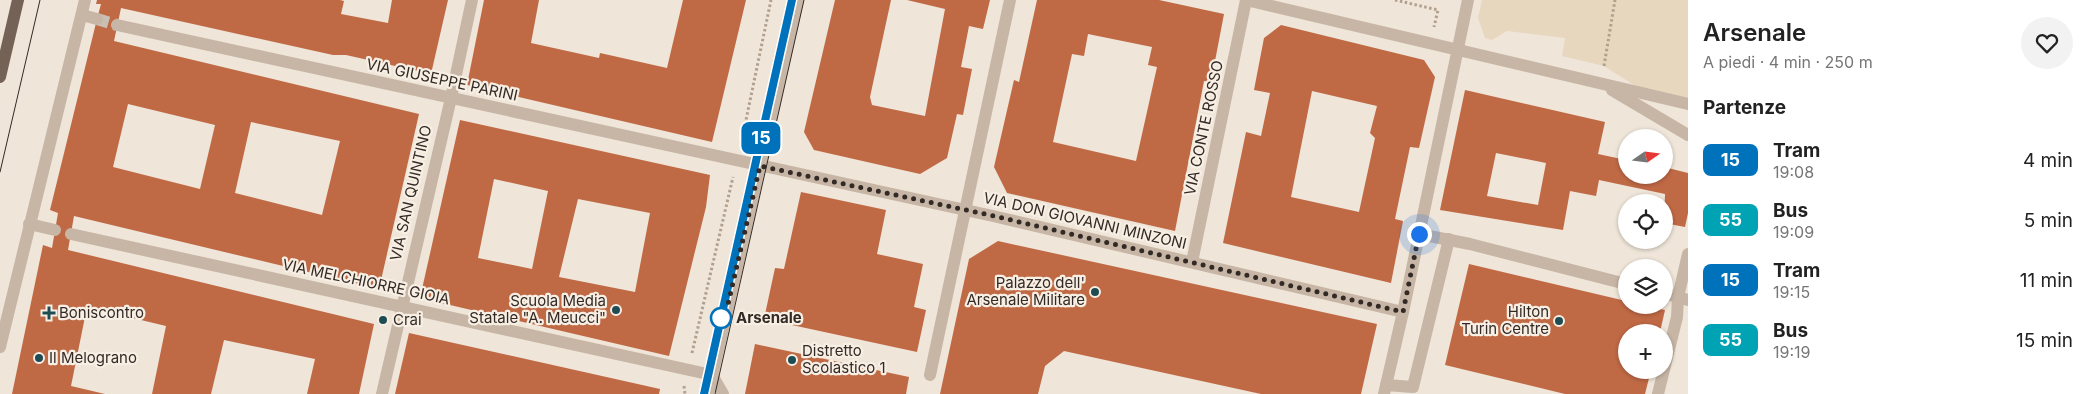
<!DOCTYPE html>
<html lang="it">
<head>
<meta charset="utf-8">
<style>
	body { margin:0; font-family:Inter,sans-serif; background:#f2f2f2; color:#222; height:100vh; display:flex; flex-direction:column; font-size:19px; white-space:nowrap }
	* { box-sizing:border-box; margin:0 }
	p { font-size:16px; color:#767676 }
	.icon { flex:none; width:28px; height:28px; fill:none; stroke:currentColor; stroke-width:2; stroke-linecap:round; stroke-linejoin:round }
	.map { position:relative; flex:1; overflow:hidden }
	.details { display:flex; flex-direction:column; background:#fff; width:400px }
	.details>* { flex:none }
	.badge { padding:0 10px; border-radius:8px; font-size:18px; line-height:32px }
	.needle { width:32px; rotate:76deg }
	.controls { position:absolute; left:1618px; top:129px; display:grid; gap:10px }
	.controls a { display:grid; place-items:center; width:55px; height:55px; border-radius:50%; background:#fff; box-shadow:0 1px 4px #0004; font-size:25px }
	.you { position:absolute; width:25px; height:25px; margin:-12px; border:4px solid #fff; border-radius:50%; background:#1a73e8; box-shadow:0 0 0 8px #1a73e833 }
	.map>.badge { position:absolute; translate:-50% -50%; box-shadow:0 0 0 2px #fff }
	h2 { padding:0 15px; font-size:19px; line-height:45px }
	.round { display:grid; place-items:center; flex:none; width:52px; height:52px; border-radius:26px; background:#f2f2f2 }
	.overview { display:flex; align-items:center; justify-content:space-between; height:85px; padding:0 15px }
	h1 { font-size:24px; font-weight:600; line-height:38px }
	ul { padding:0; list-style:none }
	li { display:flex; align-items:center; gap:15px; height:60px; padding:0 15px }
	li div { flex:1 }
	li b { display:block; font-size:19px }
	li em { font-style:normal }
	li .badge { min-width:55px; font-weight:700; text-align:center }
	main { display:flex; flex:1; min-height:0 }
	.map>svg:first-child { display:block }
	.plaza { fill:#e7d7bf }
	.building { fill:#c06945; fill-rule:evenodd }
	.lines { fill:none; stroke-linecap:round; stroke-linejoin:round }
	.minor-tunnel { stroke:#c9c0b4; stroke-width:12; stroke-dasharray:12 6; stroke-linecap:butt }
	.path { stroke:#b2a08f; stroke-width:3; stroke-dasharray:2.5 2.5; stroke-linecap:butt }
	.minor { stroke:#c7b6a5; stroke-width:12 }
	.major { stroke:#746257; stroke-width:12 }
	.tram { stroke:#332a26; stroke-width:1 }
	.line-casing { stroke:#fff; stroke-width:11 }
	.line { stroke:#0072bc; stroke-width:8 }
	.walk { stroke:#332a26; stroke-width:5; stroke-dasharray:0 9 }
	.poi-dot { fill:#1e4c52; stroke:#f8efe4; stroke-width:2 }
	.stop-dot { fill:#fff; stroke:#0072bc; stroke-width:2.5 }
	.labels { text-anchor:middle; stroke-width:4.5; stroke-linejoin:round; paint-order:stroke }
	.street-label { font-size:15px; fill:#332a26; stroke:#f8efe4 }
	.poi-label { font-size:15px; fill:#332a26; stroke:#f8efe4; text-anchor:start }
	.stop-label { font-size:15px; font-weight:bold; fill:#332a26; stroke:#f8efe4; text-anchor:start }
</style>
</head>
<body>
<main>
<div class="map">
<svg width="1688" height="394" viewBox="0 0 1688 394">
	<rect width="100%" height="100%" fill="#efe5d8"/>
	<path class="plaza" d="M1482,0h206v98l-51,-11 -33,-21 -42,-10 3,-18 -58,-7 -15,9 -7,-2 -7,-20z"/>
	<g class="building">
		<path d="M97,0h243l4,1 -3,13 47,9 4,-23h56l-17,74 -85,-19h-13l-212,-47 -7,33 305,73 -40,175 -305,-73 -6,34 306,74 -15,70h-52l8,-35 -91,-19 -13,54h-59l14,-68 -79,-19 -16,79 34,8h-93l31,-149 9,3 6,-35 -8,-3 47,-191 4,-15h-5zM128,104l87,21 -15,64 -87,-22zM251,122l89,19 -18,74 -87,-22z"/>
		<path d="M484,0h55l-8,43 68,15 1,-5 67,15 16,-68h63l-34,142 -245,-57z"/>
		<path d="M835,0h56l-21,97 2,8 53,11 20,-107 -38,-9h83l-7,29 -14,-3 -8,41 11,2 -9,46 -6,-1 -10,44 -27,16 -106,-24 -10,-18z"/>
		<path d="M1037,0h122l65,14 -13,68 -7,-1 -29,150 -168,-38 -13,-26 20,-87 5,2zM1088,34l64,13 -4,18 9,2 -21,94 -83,-19 19,-88 12,2z"/>
		<path d="M1281,25l143,35 11,17 -16,71 -9,-1 -15,72 8,2 -12,62 -168,-40 23,-111 15,4 9,-43 -16,-3 10,-52zM1312,91l65,15 -7,27 5,5 -16,74 -68,-15z"/>
		<path d="M1465,90l140,32 -7,32 28,6v15h38v-8l24,6v40l-3,14 -21,-4 1,-29 -66,-14 -3,16 -26,-5 -7,39 -123,-20zM1496,153l50,10 -8,42 -51,-9z"/>
		<path d="M460,120l250,55 -4,32 -37,149 -249,-58zM494,179l54,12 -16,78 -54,-11zM578,199l72,14 -15,79 -76,-15z"/>
		<path d="M801,192l85,18 -9,44 46,10 -9,43 12,3 -9,42 -153,-33 11,-51 9,1z"/>
		<path d="M998,241l379,83 -16,70h-100l-197,-43 -19,15 -7,28h-98l29,-135z"/>
		<path d="M1469,264l157,37v4h16l23,5 -5,22h-34v38h25l-6,24h-80l-120,-29z"/>
		<path d="M409,333l251,56 -1,5h-264z"/>
		<path d="M755,344l154,33 -3,17h-161z"/>
	</g>
	<g class="lines">
		<path class="minor-tunnel" d="M97,19l20,6"/>
		<g class="path">
			<path d="M1395,0l43,10 -4,17"/>
			<path d="M1604,66l11,-66"/>
			<path d="M741,144l30,-144"/>
			<path d="M692,353l41,-176"/>
			<path d="M684,386l1,8"/>
		</g>
		<g class="minor">
			<path d="M1246,0l442,104"/>
			<path d="M82,15l15,4"/>
			<path d="M117,25l876,191 410,96"/>
			<path d="M1612,90l76,45"/>
			<path d="M29,224l26,6"/>
			<path d="M71,234l641,141"/>
			<path d="M1419,234l51,10 156,40"/>
			<path d="M1192,262l54,-262"/>
			<path d="M1664,293l24,7"/>
			<path d="M0,347l85,-347"/>
			<path d="M712,375l11,19"/>
			<path d="M930,375l80,-375"/>
			<path d="M1386,385l27,2 36,-148"/>
			<path d="M382,394l69,-296 21,-98"/>
			<path d="M708,394l90,-394"/>
			<path d="M1384,394l19,-82 65,-312"/>
			<path d="M1658,394l19,-77 1,-20 10,-43"/>
		</g>
		<path class="major" d="M0,77l18,-77"/>
		<g class="tram">
			<path d="M0,172l40,-172"/>
			<path d="M704,394l88,-394"/>
			<path d="M715,394l89,-394"/>
		</g>
	</g>
	<g class="lines">
		<defs>
			<path id="line" d="M704,394l88,-394"/>
		</defs>
		<use href="#line" class="line-casing"/>
		<use href="#line" class="line"/>
		<path class="walk" d="M721,318l5,-5 34,-147 234,50 409,96 16,-78"/>
	</g>
	<g class="poi-dot">
		<circle cx="1095" cy="292" r="5"/>
		<circle cx="616" cy="310" r="5"/>
		<path d="M46.5 305.5h5v5h5v5h-5v5h-5v-5h-5v-5h5z"/>
		<circle cx="383" cy="320" r="5"/>
		<circle cx="1559" cy="321" r="5"/>
		<circle cx="39" cy="358" r="5"/>
		<circle cx="792" cy="360" r="5"/>
	</g>
	<circle class="stop-dot" cx="721" cy="318" r="10"/>
	<g class="labels">
		<g class="street-label">
			<text transform="translate(442 80) rotate(12)" y="5">VIA GIUSEPPE PARINI</text>
			<text transform="translate(1204 128) rotate(-78)" y="5">VIA CONTE ROSSO</text>
			<text transform="translate(411 193) rotate(-77)" y="5">VIA SAN QUINTINO</text>
			<text transform="translate(1085 221) rotate(13)" y="5">VIA DON GIOVANNI MINZONI</text>
			<text transform="translate(366 282) rotate(12)" y="5">VIA MELCHIORRE GIOIA</text>
		</g>
		<g class="poi-label">
			<text x="1085" y="288" text-anchor="end">Palazzo dell'<tspan x="1085" dy="17">Arsenale Militare</tspan></text>
			<text x="606" y="306" text-anchor="end">Scuola Media<tspan x="606" dy="17">Statale "A. Meucci"</tspan></text>
			<text x="1549" y="317" text-anchor="end">Hilton<tspan x="1549" dy="17">Turin Centre</tspan></text>
			<text x="59" y="318">Boniscontro</text>
			<text x="393" y="325">Crai</text>
			<text x="802" y="356">Distretto<tspan x="802" dy="17">Scolastico 1</tspan></text>
			<text x="49" y="363">Il Melograno</text>
		</g>
		<g class="stop-label">
			<text x="736" y="323">Arsenale</text>
		</g>
	</g>
</svg>
<div class="controls">
<a><svg class="needle" viewBox="-14 -14 28 28"><path d="M0-13l5 13h-10z" fill="#e53935"/><path d="M0 13l5-13h-10z" fill="#767676"/></svg></a>
<a><svg class="icon" aria-label="locate" viewBox="0 0 24 24"><circle cx="12" cy="12" r="6"/><path d="M12 2v4M12 18v4M2 12h4M18 12h4"/></svg></a>
<a><svg class="icon" aria-label="layers" viewBox="0 0 24 24"><path d="M12 4l9 5-9 5-9-5zM3 14l9 5 9-5"/></svg></a>
<a>+</a>
</div>
<div class="you" style="left:1419px;top:234px"></div>
<b class="badge" style="left:761px;top:138px;background:#0072bc;color:#fff">15</b>
</div>
<section class="details">
<div class="overview"><div><h1>Arsenale</h1><p>A piedi · 4 min · 250 m</p></div><a class="round"><svg class="icon" aria-label="heart" viewBox="0 0 24 24"><path d="M12 20l-8-8c-3-5 5-10 8-4 3-6 11-1 8 4z"/></svg></a></div>
<h2>Partenze</h2>
<ul>
<li><span class="badge" style="background:#0072bc;color:#fff">15</span><div><b>Tram</b><p>19:08</p></div><em>4 min</em></li>
<li><span class="badge" style="background:#00a3b4;color:#fff">55</span><div><b>Bus</b><p>19:09</p></div><em>5 min</em></li>
<li><span class="badge" style="background:#0072bc;color:#fff">15</span><div><b>Tram</b><p>19:15</p></div><em>11 min</em></li>
<li><span class="badge" style="background:#00a3b4;color:#fff">55</span><div><b>Bus</b><p>19:19</p></div><em>15 min</em></li>
</ul>
</section>
</main>
</body>
</html>
